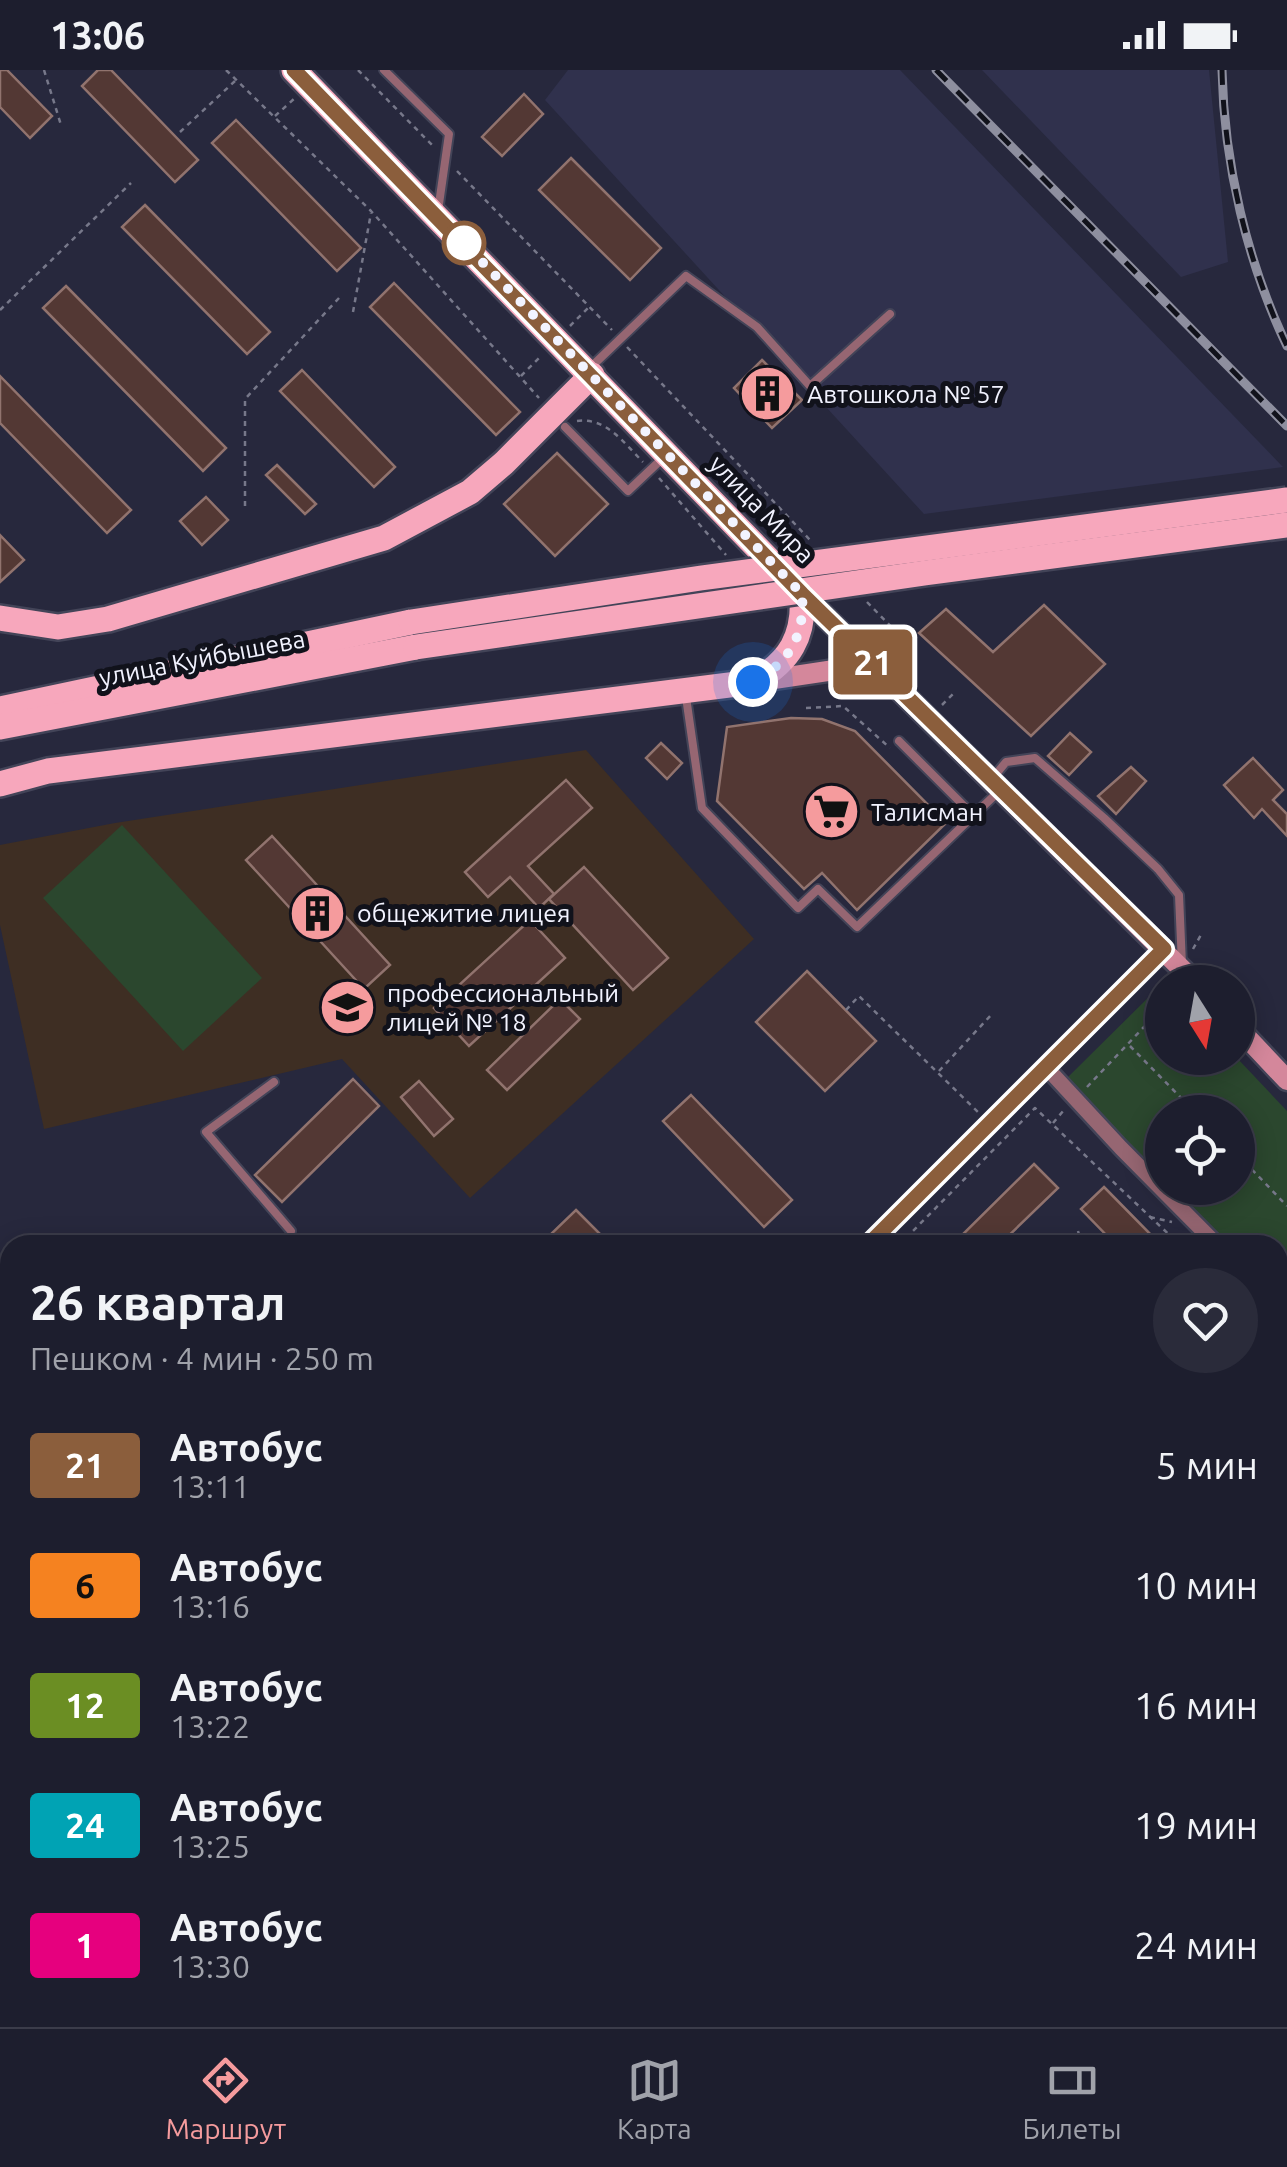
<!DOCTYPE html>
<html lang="ru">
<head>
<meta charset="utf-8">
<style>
	body { margin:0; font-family:Ubuntu,sans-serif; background:#2a2b3a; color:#f1f3f6; height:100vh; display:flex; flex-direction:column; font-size:38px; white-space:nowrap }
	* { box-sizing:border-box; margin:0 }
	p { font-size:32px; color:#a0a2aa }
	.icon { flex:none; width:55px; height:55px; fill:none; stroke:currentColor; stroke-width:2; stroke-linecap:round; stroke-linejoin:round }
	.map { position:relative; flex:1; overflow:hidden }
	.panel { position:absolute; left:0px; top:1165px; width:1288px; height:792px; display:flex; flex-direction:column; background:#1d1e2e; border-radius:30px 30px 0 0; box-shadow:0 5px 25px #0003,0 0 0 2px #3b3c4a }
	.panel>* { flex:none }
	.badge { padding:0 20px; border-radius:8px; font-size:35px; line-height:65px }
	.needle { width:65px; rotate:169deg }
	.buttons { position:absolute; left:1145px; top:895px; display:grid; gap:20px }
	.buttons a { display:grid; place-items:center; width:110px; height:110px; border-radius:50%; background:#1d1e2e; box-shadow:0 5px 25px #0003,0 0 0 2px #3b3c4a; font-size:50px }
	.you { position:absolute; width:50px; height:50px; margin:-25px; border:8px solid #fff; border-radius:50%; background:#1a73e8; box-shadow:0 0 0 15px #1a73e833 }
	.map>.badge { position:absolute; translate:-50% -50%; box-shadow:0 0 0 5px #fff }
	.round { display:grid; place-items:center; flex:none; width:105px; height:105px; border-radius:52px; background:#2a2b3a }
	.headline { display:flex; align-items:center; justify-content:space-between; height:170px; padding:0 30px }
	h1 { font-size:48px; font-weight:700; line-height:75px }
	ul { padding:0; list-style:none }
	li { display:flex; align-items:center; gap:30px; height:120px; padding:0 30px }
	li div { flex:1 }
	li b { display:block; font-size:38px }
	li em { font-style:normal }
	li .badge { min-width:110px; font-weight:700; text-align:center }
	.status { display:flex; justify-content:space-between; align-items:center; height:70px; padding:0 50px; background:#1d1e2e; direction:ltr }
	.status svg { height:28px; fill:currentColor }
	.tab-bar { display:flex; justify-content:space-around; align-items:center; height:140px; border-top:2px solid #3b3c4a; background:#1d1e2e; font-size:28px; color:#a0a2aa }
	.tab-bar a { display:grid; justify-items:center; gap:5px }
	.tab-bar .active { color:#f59b9d }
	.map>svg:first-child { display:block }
	.built { fill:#30314d }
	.education { fill:#3e2e23 }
	.green { fill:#2b472e }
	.forest { fill:#427047 }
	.building { fill:#533834; stroke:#91736e; stroke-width:2.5 }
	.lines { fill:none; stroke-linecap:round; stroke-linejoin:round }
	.service-casing { stroke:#434458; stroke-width:12 }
	.minor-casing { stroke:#434458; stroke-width:20 }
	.secondary-casing { stroke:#434458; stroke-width:25 }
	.primary-casing { stroke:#434458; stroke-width:30 }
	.path { stroke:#77788a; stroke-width:2.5; stroke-dasharray:5 5; stroke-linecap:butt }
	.service { stroke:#966672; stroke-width:8 }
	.minor { stroke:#966672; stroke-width:15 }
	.secondary { stroke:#d4879b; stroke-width:20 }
	.primary { stroke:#f7a7bc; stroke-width:25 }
	.rail-casing { stroke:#8e8f9f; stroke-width:9 }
	.rail { stroke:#11121b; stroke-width:5; stroke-dasharray:15; stroke-linecap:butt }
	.primary-bridge-casing { stroke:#434458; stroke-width:30; stroke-linecap:butt }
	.primary-bridge { stroke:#f7a7bc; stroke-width:25 }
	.line-casing { stroke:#fff; stroke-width:22 }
	.line { stroke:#8b5e3c; stroke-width:15 }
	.walk { stroke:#f2f3ff; stroke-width:10; stroke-dasharray:0 18 }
	.stop-dot { fill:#fff; stroke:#8b5e3c; stroke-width:5 }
	.labels { text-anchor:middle; stroke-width:10; stroke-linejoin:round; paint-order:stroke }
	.poi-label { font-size:25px; fill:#f2f3ff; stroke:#11121b; text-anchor:start }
	.street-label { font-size:25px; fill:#f2f3ff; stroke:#11121b }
</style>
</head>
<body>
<div class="status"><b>13:06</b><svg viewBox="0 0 49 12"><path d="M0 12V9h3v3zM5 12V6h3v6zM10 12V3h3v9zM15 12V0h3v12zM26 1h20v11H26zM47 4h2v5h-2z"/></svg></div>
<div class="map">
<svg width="1287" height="1957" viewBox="0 0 1287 1957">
	<rect width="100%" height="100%" fill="#27283d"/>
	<g class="built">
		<path d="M568,0h332l383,397 -359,47 -379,-414z"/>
		<path d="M982,0h227l19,192 -47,15z"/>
	</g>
	<path class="education" d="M586,680l168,189 -284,259 -128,-139 -298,70 -44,-204v-80l115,-22z"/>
	<g class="green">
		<path d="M122,755l140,153 -79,73 -140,-153z"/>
		<path d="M1162,914v74h75l50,53v193l-9,-10v-49h-49l-56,-57h65v-76h-76v65l-96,-98z"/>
	</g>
	<path class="forest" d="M10,1246v702h266l1,9h-277v-702z"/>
	<g class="building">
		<path d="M0,0h7l45,46 -22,22 -30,-31z"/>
		<path d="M98,0h13l87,90 -23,22 -93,-96z"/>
		<path d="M524,24l19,20 -41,42 -20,-19z"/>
		<path d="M236,50l125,128 -24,23 -125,-128z"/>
		<path d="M571,88l90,90 -31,32 -91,-90z"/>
		<path d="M145,135l125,127 -23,22 -125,-127z"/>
		<path d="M394,213l126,129 -24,23 -126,-128z"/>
		<path d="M66,216l160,162 -23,23 -160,-163z"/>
		<path d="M762,290l40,40 -30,28 -38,-40z"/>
		<path d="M302,300l93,97 -21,20 -94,-96z"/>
		<path d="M0,306l131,134 -24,23 -107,-110z"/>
		<path d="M557,383l51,51 -53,52 -51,-52z"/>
		<path d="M277,395l39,39 -11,10 -39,-39z"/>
		<path d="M206,427l22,23 -26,25 -22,-24z"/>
		<path d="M0,465l24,25 -24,22z"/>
		<path d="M1044,535l61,59 -74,72 -112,-103 27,-24 47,43z"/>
		<path d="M791,648l31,1 33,12 91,92 -89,87 -35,-37 -18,16 -87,-88 10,-74z"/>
		<path d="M1070,663l21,19 -22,23 -21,-19z"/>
		<path d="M661,673l21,20 -15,16 -21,-21z"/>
		<path d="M1253,688l30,32 -10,10 14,14v22l-25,-27 -8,9 -30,-33z"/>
		<path d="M1131,697l15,14 -30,33 -18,-18z"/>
		<path d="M566,710l26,28 -64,58 26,28 -15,14 -29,-31 -22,20 -23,-25z"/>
		<path d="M272,766l118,129 -26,24 -118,-129z"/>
		<path d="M584,797l84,91 -35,32 -84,-91z"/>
		<path d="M530,850l35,38 -96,88 -35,-38z"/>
		<path d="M807,901l69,70 -51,50 -69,-69z"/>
		<path d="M560,929l20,20 -73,71 -20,-20z"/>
		<path d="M353,1009l26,27 -97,96 -27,-27z"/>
		<path d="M419,1011l34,38 -19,17 -33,-39z"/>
		<path d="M691,1025l101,105 -28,27 -101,-106z"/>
		<path d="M1034,1094l24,24 -59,57h-47z"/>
		<path d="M1104,1117l57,58h-45l-35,-36z"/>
		<path d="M576,1140l35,35h-52l-9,-10z"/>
	</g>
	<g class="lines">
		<defs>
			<g id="service">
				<path d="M384,0l65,64 -11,77"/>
				<path d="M591,297l95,-91 71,51 53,59 80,-72"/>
				<path d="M565,357l63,64 36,-34"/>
				<path d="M686,627l16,111 96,100 20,-19 39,38 140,-134"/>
				<path d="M899,671l74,74"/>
				<path d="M992,709l14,-17 29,-4 69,60 54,51 21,26 3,70"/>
				<path d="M274,1012l-68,50 85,99"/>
				<path d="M1278,1589l9,-9"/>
				<path d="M929,1956l10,-8"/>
				<path d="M483,1957l22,-9"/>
			</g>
			<g id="minor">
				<path d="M1046,997l75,81 96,97"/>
				<path d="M868,1175l296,-296"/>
				<path d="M1278,1236l9,9"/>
				<path d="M313,1957l1,-9"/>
			</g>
			<g id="secondary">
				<path d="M802,524l393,388"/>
				<path d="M755,612l86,-13 23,-16"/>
				<path d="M1238,958l49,52"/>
			</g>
			<g id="primary">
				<path d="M0,548l58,9 50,-8 276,-81 86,-46 34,-29 88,-88"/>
				<path d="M0,639l411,-87"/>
				<path d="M0,657l416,-80"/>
				<path d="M0,714l48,-13 705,-89c37,-20 52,-46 49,-88l-508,-524"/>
			</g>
		</defs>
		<use href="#service" class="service-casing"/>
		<use href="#minor" class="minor-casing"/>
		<use href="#secondary" class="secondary-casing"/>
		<use href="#primary" class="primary-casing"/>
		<g class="path">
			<path d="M44,0l17,55"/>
			<path d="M226,0l145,141 168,187"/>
			<path d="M358,0l76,77"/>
			<path d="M275,46l20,-18"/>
			<path d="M180,62l55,-51"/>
			<path d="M457,101l155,159"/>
			<path d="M0,240l131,-127"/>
			<path d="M353,242l18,-99"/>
			<path d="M570,256l19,-19"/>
			<path d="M627,277l184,194"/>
			<path d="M521,306l19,-19"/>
			<path d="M577,351c29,-4 47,22 66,41"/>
			<path d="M659,408l67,77"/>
			<path d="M245,436v-107l94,-101"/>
			<path d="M867,532l37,38"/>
			<path d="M942,635l13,-13"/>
			<path d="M806,638l37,-2 47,42"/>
			<path d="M1193,879l9,-16"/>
			<path d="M846,940l13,-14 120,117"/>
			<path d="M1130,976l65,66"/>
			<path d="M939,1001l53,-57"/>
			<path d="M1087,1017l75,-79"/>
			<path d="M1053,1053l11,-13"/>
			<path d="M1238,1085l49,51"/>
			<path d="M1150,1147l22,5"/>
			<path d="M1078,1161l4,14"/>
			<path d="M1233,1167l27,8"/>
			<path d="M899,1175l136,-137 145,137"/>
			<path d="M1278,1180l9,3"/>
			<path d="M0,1269l10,-1"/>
			<path d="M1278,1269l9,10"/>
			<path d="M1278,1477l9,-1"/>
			<path d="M1278,1650h9"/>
			<path d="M0,1775l10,3"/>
			<path d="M148,1948l2,9"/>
			<path d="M883,1948l35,6"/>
			<path d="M1036,1948l2,9"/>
			<path d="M348,1957l1,-9"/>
			<path d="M754,1957v-9"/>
		</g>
		<use href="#service" class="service"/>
		<use href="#minor" class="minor"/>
		<use href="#secondary" class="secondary"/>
		<use href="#primary" class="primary"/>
		<defs>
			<g id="rail">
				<path d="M936,0l351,356"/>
				<path d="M1222,0c2,94 25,192 65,276"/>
			</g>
		</defs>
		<use href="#rail" class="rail-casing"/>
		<use href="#rail" class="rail"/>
		<defs>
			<g id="primary-bridge">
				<path d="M411,552l290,-44 586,-78"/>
				<path d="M416,577l509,-74 362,-48"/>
			</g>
		</defs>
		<use href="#primary-bridge" class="primary-bridge-casing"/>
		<use href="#primary-bridge" class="primary-bridge"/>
	</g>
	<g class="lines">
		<defs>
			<path id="line" d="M294,0l508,524 362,355 -296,296"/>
		</defs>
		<use href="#line" class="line-casing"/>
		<use href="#line" class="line"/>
		<path class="walk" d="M464,173l-3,-3 341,354c3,42 -12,68 -49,88"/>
	</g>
	<defs>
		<symbol id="building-disc" viewBox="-11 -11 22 22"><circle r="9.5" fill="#f59b9d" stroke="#11121b"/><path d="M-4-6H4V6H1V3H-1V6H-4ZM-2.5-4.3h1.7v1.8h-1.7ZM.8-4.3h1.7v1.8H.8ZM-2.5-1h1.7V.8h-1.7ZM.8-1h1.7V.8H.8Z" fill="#111"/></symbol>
		<symbol id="supermarket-disc" viewBox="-11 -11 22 22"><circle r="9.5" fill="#f59b9d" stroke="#11121b"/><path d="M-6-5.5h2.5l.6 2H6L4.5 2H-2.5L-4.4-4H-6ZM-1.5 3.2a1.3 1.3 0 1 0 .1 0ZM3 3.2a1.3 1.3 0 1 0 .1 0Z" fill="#111"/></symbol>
		<symbol id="university-disc" viewBox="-11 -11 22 22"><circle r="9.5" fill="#f59b9d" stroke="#11121b"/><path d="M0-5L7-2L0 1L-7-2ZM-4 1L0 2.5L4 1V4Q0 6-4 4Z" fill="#111"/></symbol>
	</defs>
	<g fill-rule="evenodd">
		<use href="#building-disc" x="736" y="292" width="63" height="63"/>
		<use href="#supermarket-disc" x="800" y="710" width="63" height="63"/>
		<use href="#building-disc" x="286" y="812" width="63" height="63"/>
		<use href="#university-disc" x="316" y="906" width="63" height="63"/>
	</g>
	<circle class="stop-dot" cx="464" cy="173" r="20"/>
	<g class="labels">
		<g class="poi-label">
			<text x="807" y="333">Автошкола № 57</text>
			<text x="871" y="751">Талисман</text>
			<text x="357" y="852">общежитие лицея</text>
			<text x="387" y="932">профессиональный<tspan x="387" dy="29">лицей № 18</tspan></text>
		</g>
		<g class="street-label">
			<text transform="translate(762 439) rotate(46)" y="9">улица Мира</text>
			<text transform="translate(202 588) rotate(-11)" y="9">улица Куйбышева</text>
		</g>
	</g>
</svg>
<div class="buttons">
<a><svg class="needle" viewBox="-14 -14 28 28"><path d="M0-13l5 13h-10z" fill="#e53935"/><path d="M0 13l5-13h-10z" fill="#a0a2aa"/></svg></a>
<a><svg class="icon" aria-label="locate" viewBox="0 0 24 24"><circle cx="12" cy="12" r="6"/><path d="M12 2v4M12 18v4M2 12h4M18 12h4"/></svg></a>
</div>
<div class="you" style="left:753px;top:612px"></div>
<b class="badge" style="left:873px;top:592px;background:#8b5e3c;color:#fff">21</b>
<section class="panel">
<div class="headline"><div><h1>26 квартал</h1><p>Пешком · 4 мин · 250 m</p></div><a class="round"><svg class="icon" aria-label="heart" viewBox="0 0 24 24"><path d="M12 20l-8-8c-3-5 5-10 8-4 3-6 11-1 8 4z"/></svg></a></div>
<ul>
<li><span class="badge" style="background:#8b5e3c;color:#fff">21</span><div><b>Автобус</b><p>13:11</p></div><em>5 мин</em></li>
<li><span class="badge" style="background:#f58220;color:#111">6</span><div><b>Автобус</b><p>13:16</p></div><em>10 мин</em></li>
<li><span class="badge" style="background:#6b8e23;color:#fff">12</span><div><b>Автобус</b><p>13:22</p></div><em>16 мин</em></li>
<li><span class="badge" style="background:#00a3b4;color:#fff">24</span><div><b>Автобус</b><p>13:25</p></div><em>19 мин</em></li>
<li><span class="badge" style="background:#e6007e;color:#fff">1</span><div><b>Автобус</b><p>13:30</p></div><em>24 мин</em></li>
</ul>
</section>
</div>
<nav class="tab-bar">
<a class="active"><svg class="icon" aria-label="directions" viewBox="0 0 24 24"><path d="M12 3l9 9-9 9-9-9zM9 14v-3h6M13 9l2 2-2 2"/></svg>Маршрут</a>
<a><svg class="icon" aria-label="map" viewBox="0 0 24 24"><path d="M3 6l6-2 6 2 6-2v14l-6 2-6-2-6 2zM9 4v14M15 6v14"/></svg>Карта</a>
<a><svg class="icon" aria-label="tickets" viewBox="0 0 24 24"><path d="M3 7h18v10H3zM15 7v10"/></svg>Билеты</a>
</nav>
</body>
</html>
